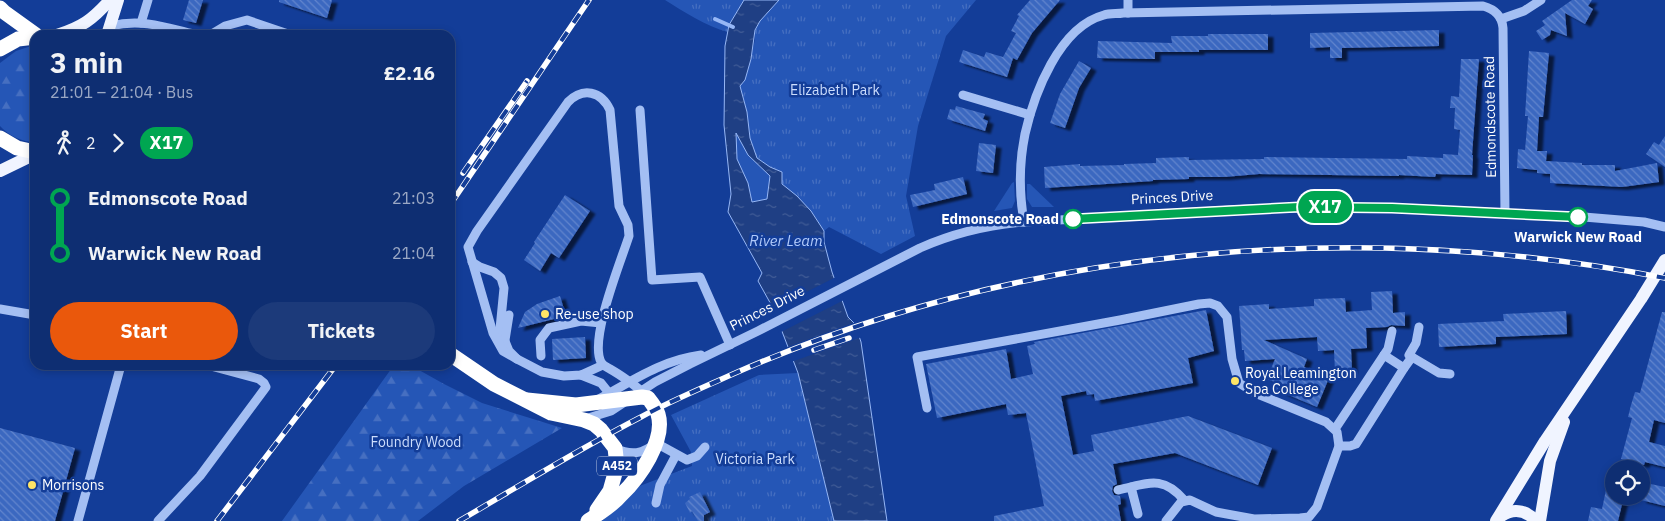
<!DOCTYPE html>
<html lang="en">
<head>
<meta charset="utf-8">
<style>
	body { margin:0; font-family:"IBM Plex Sans",sans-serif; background:#1c3a7a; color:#f1f3f6; height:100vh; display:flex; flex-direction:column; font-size:19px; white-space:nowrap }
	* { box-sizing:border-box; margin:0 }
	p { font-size:16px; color:#9ba8c4 }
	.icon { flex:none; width:28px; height:28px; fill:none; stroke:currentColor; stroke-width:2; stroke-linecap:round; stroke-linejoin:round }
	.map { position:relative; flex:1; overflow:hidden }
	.details { position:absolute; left:30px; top:30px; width:425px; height:340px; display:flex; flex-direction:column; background:#0e2e72; border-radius:15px; box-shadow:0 2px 8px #0003,0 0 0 1px #2e4a84 }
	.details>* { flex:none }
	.badge { padding:0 10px; border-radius:16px; font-size:18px; line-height:32px }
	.fabs { position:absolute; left:1605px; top:460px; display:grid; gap:10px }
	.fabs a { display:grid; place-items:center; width:45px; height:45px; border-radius:50%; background:#0e2e72; box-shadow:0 2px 8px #0003,0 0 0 1px #2e4a84; font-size:25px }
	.map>.badge { position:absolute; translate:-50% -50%; box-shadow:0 0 0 2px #fff }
	.legs { display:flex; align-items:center; gap:8px; height:55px; padding:0 20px; font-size:16px }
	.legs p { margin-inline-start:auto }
	.overview { display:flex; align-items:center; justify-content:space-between; height:85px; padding:0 20px }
	h1 { font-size:28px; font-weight:800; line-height:38px }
	.primary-button { display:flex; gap:10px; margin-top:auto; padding:10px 20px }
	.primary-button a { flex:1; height:58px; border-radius:30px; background:#ea580c; color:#fff; font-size:20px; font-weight:800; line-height:58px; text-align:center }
	.primary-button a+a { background:#1c3a7a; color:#f1f3f6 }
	ul { padding:0 20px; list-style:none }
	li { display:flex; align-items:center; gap:18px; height:55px; font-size:19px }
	li i { display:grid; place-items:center; width:8px; height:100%; margin:0 6px; background:currentColor }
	li i::after { content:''; width:12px; height:12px; margin:-6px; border:4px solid; border-radius:50%; background:#0e2e72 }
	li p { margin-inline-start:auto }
	li:first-child i { background:linear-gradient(#0000 50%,currentColor 0) }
	li:last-child i { background:linear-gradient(currentColor 50%,#0000 0) }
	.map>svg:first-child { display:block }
	.grass { fill:#2556b6 }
	.forest { fill:url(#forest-firs) }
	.park { fill:url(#park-tufts) }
	.water { fill:url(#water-ripples); stroke:#96b7f6; fill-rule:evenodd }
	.pier { fill:#133d98 }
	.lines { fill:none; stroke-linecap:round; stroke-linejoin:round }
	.stream { stroke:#96b7f6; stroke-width:4 }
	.building { fill:url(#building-back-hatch); filter:url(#shadow) }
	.minor { stroke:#a4bff3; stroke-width:9 }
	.major { stroke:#f0f4ff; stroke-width:12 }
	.highway { stroke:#fff; stroke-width:15 }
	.rail-casing { stroke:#fff; stroke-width:5.5 }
	.rail { stroke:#133d98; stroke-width:4; stroke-dasharray:11; stroke-linecap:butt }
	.line-1-casing { stroke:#fff; stroke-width:11 }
	.line-1 { stroke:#00a651; stroke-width:8 }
	.stop-1-dot { fill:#fff; stroke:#00a651; stroke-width:2.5 }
	.poi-dot { fill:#ffe566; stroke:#133d98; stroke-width:2 }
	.labels { text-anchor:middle; stroke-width:5; stroke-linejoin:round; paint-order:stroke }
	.shield { fill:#133d98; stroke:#b8c5e0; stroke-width:1 }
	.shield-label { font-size:12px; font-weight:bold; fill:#fff }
	.park-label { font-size:14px; fill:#ccddfd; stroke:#133d98 }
	.street-label { font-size:14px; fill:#fff; stroke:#133d98 }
	.stop-label { font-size:14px; font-weight:bold; fill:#fff; stroke:#133d98; text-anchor:end }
	.poi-label { font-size:14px; fill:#fff; stroke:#133d98; text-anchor:start }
	.water-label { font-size:15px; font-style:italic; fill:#b0c9fa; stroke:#133d98 }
</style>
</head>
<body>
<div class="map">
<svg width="1665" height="521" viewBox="0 0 1665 521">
	<defs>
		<pattern id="forest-firs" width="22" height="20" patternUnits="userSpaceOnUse" patternTransform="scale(1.25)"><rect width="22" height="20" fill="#2556b6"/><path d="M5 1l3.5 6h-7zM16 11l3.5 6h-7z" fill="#466fc1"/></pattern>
		<pattern id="park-tufts" width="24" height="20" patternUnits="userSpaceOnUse" patternTransform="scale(1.25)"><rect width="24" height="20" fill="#2556b6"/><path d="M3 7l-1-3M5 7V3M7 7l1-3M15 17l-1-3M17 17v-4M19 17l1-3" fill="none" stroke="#466fc1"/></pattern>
		<pattern id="water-ripples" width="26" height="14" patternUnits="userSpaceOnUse" patternTransform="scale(1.25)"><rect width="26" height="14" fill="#1f3f84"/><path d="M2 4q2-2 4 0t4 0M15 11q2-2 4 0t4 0" fill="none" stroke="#415c96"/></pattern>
		<pattern id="building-back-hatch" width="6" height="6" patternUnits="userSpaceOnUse" patternTransform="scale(1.25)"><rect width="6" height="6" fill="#3b67c0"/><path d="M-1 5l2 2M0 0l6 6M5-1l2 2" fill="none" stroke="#6285cd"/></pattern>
		<filter id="shadow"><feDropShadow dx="5.5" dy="3" stdDeviation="1" flood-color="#0009"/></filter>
	</defs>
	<rect width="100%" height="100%" fill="#133d98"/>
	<g class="grass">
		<path d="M28,47h7v95c-13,0 -26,-6 -35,-16v-63l16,-12z"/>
		<path d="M736,131l12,24 22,21 -2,23 -16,3 -4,-19 -11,-24z"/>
		<path d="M1014,182l1,19 -3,7 -18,3 18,-28z"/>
		<path d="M1027,184h3l24,23h-22l-5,-8z"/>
	</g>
	<g class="forest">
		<path d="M27,55h8v83l-28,-12 -7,-9v-43l15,-15z"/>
		<path d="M394,365h16l34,19 38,19 80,25 -98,58 -46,35h-136z"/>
	</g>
	<g class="park">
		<path d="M665,0h79l-15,25 -1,7c-22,-6 -44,-20 -63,-32z"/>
		<path d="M779,0h197l-30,36 -28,90 -12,70 9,40 -34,18 -52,-27 -5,4c-10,-19 -25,-33 -42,-47v-12l-12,-5 -13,-9 -7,-20 -3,-26 -7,-26 5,-7 10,-39v-9l5,-10z"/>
		<path d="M798,373l36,148h-232l19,-16 16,-18 55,-21 -1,-14 -20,-37 88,-40z"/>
	</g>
	<path class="water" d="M744,0h35l-19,21 -5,9 -4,29 -6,21 -5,6 7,26 3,26 7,20 13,9 12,5v12l15,12 14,15 13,20v11l8,30 16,45 7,7 6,18 26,179h-53l-36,-148 -25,-65 -15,-27 4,-8 -34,-61 3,-18 -7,-69 1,-79 4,-21zM736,133l12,22 22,21 -3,23 -15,3 -4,-19 -11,-24z"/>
	<g class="pier">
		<path d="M836,277l8,23 -65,33 -8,-23z"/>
		<path d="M856,322l6,15 -71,25 -6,-14z"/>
	</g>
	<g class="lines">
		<path class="stream" d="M715,19l18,8"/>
	</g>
	<g class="building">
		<path d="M189,0h14l-7,23 -13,-3z"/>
		<path d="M279,0h53l-5,18 -48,-16z"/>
		<path d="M1030,0h30l-28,33 -15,27 -4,-2 -6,19 -48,-15 4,-12 21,7 2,-5 17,5 13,-24 -5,-2 8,-15 -2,-1z"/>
		<path d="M1572,0h20l-4,6 5,3 -8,15 -20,-11 2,23 -16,-6 -1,5 -8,5 -6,-9 9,-6 -3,-4z"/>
		<path d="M1439,30v16l-97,2v10h-12v-11l-20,1v-15z"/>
		<path d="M1208,34h60v16h-69v2h-44v7l-58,-1 1,-17 74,2 -1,-7h37z"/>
		<path d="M1529,51l20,2 -6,64h-4l-2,34h10l-1,10 36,2v2h33v6l42,-8 2,19 -37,5 -72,-4v-9l-13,-1v-3l-20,-2 1,-19 7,1 3,-34h-3z"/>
		<path d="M1461,59h18l-7,96h1l-1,20 -36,-1 -1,3 -36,-2v1l-140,-2 -35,3h-35v2l-36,1v1l-108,7 -1,-21 36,-3v2l44,-1v-1l32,-1v-5l33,-1v3l75,-1v-2l143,2v-3l36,2v-4l15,1 2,-25 -6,-1 1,-21h-5l1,-12 8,1z"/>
		<path d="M1079,61l12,7 -12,20 -14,40 -15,-5 10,-29z"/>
		<path d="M956,106l29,8 -2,5 5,2 -3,10 -38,-12 3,-10 5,1z"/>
		<path d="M1665,136v31l-19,-13 8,-12 5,3z"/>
		<path d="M979,143l17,2 -3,28 -17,-2z"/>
		<path d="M963,177l4,17 -54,13 -3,-12 25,-5 -1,-6z"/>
		<path d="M565,195l25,16 -31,47 -8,-5 -11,18 -16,-11 11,-17 -1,-1z"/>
		<path d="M1392,291l1,22 12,-1v14l-14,-1 -4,2 -21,1 1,20 -16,1 1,22 -17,1 -1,-22 -16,1 -1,-14 -53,3 43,19 -3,8 25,11 -12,29 -43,-18 3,-6 -10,-4 8,-20 -30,2 -1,-11h-2l-3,-44 30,-2v5l45,-3v-7l31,-1 1,14 26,-2 -1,-18z"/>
		<path d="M560,296l6,20 -48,12 7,-16 12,-8z"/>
		<path d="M1206,310l8,41 -26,7 5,25 -98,18 -1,-7 -7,1 -1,-4 -25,5 12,59 21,-4 -3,-16 97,-19 84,32 -14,37 -83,-32 -62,11 4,20 -4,2 -1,5 2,4 6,1 1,8 -3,1 3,16h-127v-5l50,-10 -18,-93 -18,2 -2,-11 -69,14 -11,-54 80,-15 5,30 22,-5 -6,-28 8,-2 -1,-2z"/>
		<path d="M1566,311l1,23 -71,3v7l-57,3 -1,-23 66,-3 -1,-7z"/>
		<path d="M1662,312h3v111l-11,-3 -5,22 16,4v21l-20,-5 -1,3 -23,-6 11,-41 -4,-1 3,-12 4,-13 5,1z"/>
		<path d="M585,337l1,21 -33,2 -1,-21z"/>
		<path d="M0,428l75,20 -20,73h-55z"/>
		<path d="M1609,475h5v21h10l-6,25h-30l3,-14 11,2z"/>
		<path d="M1641,482l24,5v19l-24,-6z"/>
		<path d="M700,492l10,20 -6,3v6h-6l-6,-10 -2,2 -5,-10 5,-4 -1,-2z"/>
	</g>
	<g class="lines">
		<g class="minor">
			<path d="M1128,0v13"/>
			<path d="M1501,19l23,-8 17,-11"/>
			<path d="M141,23l7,-23"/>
			<path d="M111,26c31,-8 57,2 86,9"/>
			<path d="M210,35l15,-9 22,-6 44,15"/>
			<path d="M963,95l67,20"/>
			<path d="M640,110l12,170 48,-3 30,68"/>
			<path d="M1024,222c-5,-29 -5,-59 1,-88 9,-40 34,-107 79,-119 6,-2 13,-1 19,-2l360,-7c11,3 19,10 20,22l2,186"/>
			<path d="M472,262l8,5 14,5 7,6 3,10 -4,41 9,22 8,8 25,13 22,4 17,-1 22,-10"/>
			<path d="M0,309l35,6"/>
			<path d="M505,340l4,-25"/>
			<path d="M1384,355l4,-6 4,-18"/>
			<path d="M541,356l-1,-16 9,-12 32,-7 20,2"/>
			<path d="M1412,357l27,16 11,1"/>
			<path d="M517,359l-14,-8 -10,-18 -25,-86 9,-16 91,-129c15,-15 33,-11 42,8l9,96 9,19 1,11c-8,25 -40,103 -28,126 2,4 6,5 9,7 9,5 28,18 34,25"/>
			<path d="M1404,368l8,-11 -3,-2 7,-12 3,-16"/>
			<path d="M581,375l20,8 8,10"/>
			<path d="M599,399c33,-18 63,-39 102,-44"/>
			<path d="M927,408l-10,-51 203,-37 79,-16 11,-1 8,3 9,11 5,42 7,24 16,10 71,29 11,10 2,14 -22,61 -8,10 -9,1 -46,1 -38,-7 -26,-12 -9,2 -15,19"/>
			<path d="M585,419l26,-8 44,-29 35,-18 68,-33 162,-83c34,-15 67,-23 104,-26l225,-13 94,-2 49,1 192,9 60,5 21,5"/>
			<path d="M1335,429l49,-74 20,13 -48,76 -6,2h-11"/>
			<path d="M615,448c16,8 28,6 41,-5l31,17 10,-4 8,-9"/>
			<path d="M1131,487l7,27"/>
			<path d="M1118,490c29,-6 44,-16 66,10"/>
			<path d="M656,503l4,-18 16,-30"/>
			<path d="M78,521l43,-156"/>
			<path d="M158,521l42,-45 66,-89 -2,-4 -5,-4 -52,-14"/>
		</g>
		<g class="major">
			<path d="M57,35c25,-8 35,-15 53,-35"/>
			<path d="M107,35l11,-35"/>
			<path d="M0,171l35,-17"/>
			<path d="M1500,517c12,-9 25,-8 36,4"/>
			<path d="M1496,521l49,-80 96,-142 24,-39"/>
			<path d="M1540,521l10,-60 14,-39"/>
		</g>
		<g class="highway">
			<path d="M0,8l4,4 32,23"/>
			<path d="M0,49l18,-10 17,-2"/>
			<path d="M0,138l17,10 18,4"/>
			<path d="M450,354l44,30 57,29 33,7 10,4 7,6 14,18 2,18 -7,25 -13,19"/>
			<path d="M527,400l49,5 66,-8 6,1c4,5 8,10 10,16 8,26 -19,64 -37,81 -9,11 -22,18 -33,26"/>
		</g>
		<defs>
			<g id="rail">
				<path d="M463,173l64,-92"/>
				<path d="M450,205l139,-205"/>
				<path d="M814,350l35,-12"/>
				<path d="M217,521l119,-156"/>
				<path d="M459,521c60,-35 120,-72 182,-104 30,-16 61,-29 92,-43 291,-128 622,-156 932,-96"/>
			</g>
		</defs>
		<use href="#rail" class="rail-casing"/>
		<use href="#rail" class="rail"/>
	</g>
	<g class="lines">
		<defs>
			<path id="line-1" d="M1073,219l226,-12 93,1 186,9"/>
		</defs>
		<use href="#line-1" class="line-1-casing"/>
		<use href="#line-1" class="line-1"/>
	</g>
	<g class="stop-1-dot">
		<circle cx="1578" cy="217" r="9"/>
		<circle cx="1073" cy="219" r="9"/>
	</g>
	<g class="poi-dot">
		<circle cx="545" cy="314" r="5"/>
		<circle cx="1235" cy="381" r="5"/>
		<circle cx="32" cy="485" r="5"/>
	</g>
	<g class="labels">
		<rect class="shield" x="597" y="456.5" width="40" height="19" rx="4"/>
		<g class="shield-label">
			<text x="617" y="470">A452</text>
		</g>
		<g class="park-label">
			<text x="835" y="95">Elizabeth Park</text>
			<text x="416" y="447">Foundry Wood</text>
			<text x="755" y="464">Victoria Park</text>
		</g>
		<g class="street-label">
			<text transform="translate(1490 117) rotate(-91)" y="5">Edmondscote Road</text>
			<text transform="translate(1172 197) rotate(-3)" y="5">Princes Drive</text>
			<text transform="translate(767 308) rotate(-27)" y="5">Princes Drive</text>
		</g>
		<g class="stop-label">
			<text x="1059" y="224">Edmonscote Road</text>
			<text x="1578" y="242" text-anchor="middle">Warwick New Road</text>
		</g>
		<g class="poi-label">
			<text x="555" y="319">Re-use shop</text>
			<text x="1245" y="378">Royal Leamington<tspan x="1245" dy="16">Spa College</tspan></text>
			<text x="42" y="490">Morrisons</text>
		</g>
		<g class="water-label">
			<text x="786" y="246">River Leam</text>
		</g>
	</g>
</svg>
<div class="fabs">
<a><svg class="icon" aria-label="locate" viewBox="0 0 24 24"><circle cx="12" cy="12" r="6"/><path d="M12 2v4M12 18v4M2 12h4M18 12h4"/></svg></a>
</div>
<b class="badge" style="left:1325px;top:207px;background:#00a651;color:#fff">X17</b>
<section class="details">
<div class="overview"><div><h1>3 min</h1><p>21:01 – 21:04 · Bus</p></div><b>£2.16</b></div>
<div class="legs"><svg class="icon" aria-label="walk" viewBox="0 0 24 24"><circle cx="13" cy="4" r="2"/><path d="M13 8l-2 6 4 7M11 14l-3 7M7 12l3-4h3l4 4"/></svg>2<svg class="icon" aria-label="forward" viewBox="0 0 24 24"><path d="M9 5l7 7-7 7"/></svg><b class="badge" style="background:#00a651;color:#fff">X17</b></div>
<ul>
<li><i style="color:#00a651"></i><b>Edmonscote Road</b><p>21:03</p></li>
<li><i style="color:#00a651"></i><b>Warwick New Road</b><p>21:04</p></li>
</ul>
<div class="primary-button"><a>Start</a><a>Tickets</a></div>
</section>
</div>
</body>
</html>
